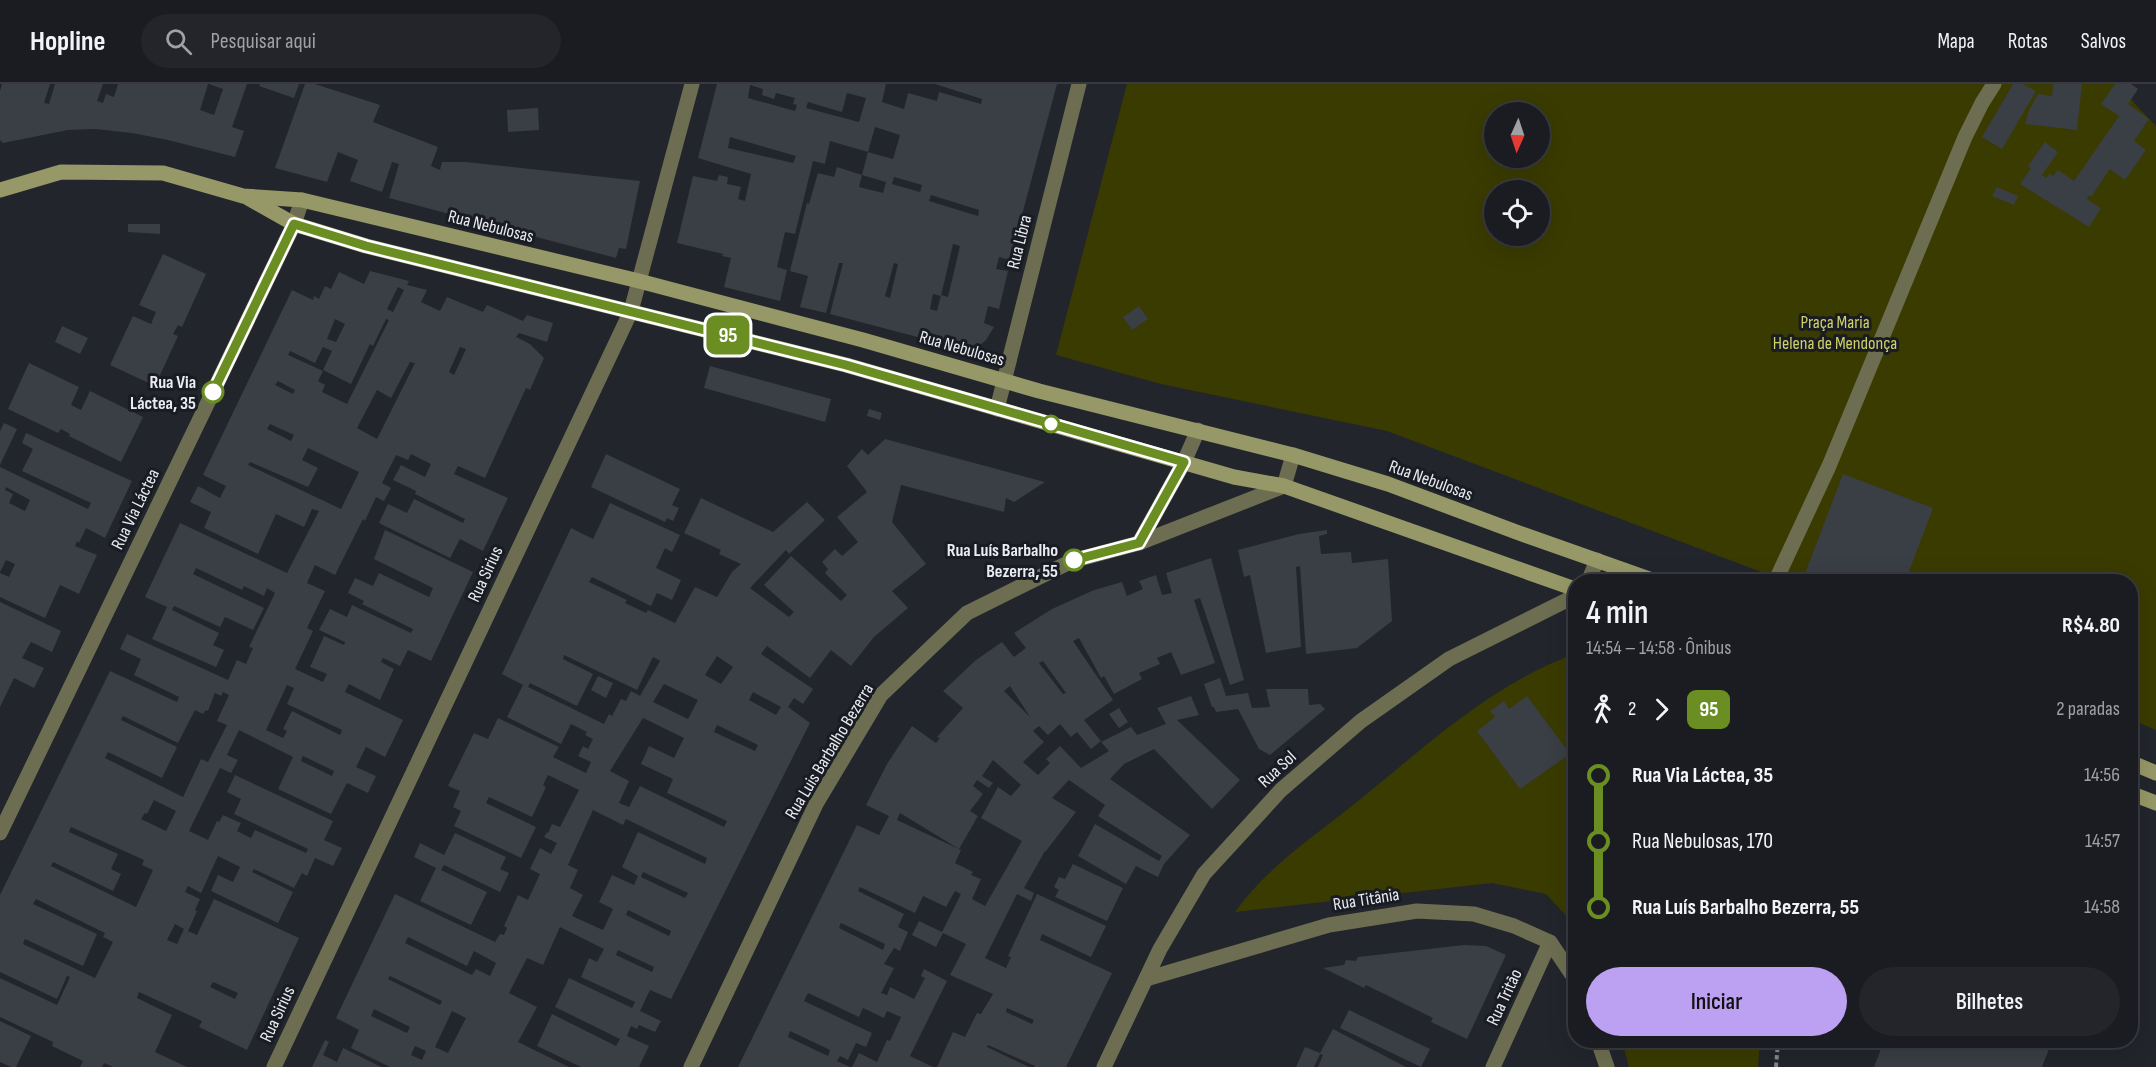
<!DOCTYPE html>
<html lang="pt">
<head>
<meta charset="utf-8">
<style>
	body { margin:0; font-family:"Sofia Sans Condensed",sans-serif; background:#23252a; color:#f1f3f6; height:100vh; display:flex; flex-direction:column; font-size:22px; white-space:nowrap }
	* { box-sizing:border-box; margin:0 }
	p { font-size:20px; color:#9fa1a5 }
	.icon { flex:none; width:33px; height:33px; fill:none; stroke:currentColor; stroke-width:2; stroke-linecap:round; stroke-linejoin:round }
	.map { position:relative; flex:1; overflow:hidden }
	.sheet { position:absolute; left:1568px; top:490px; width:570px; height:474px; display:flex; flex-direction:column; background:#1a1c21; border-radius:24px; box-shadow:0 6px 24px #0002,0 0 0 2px #383a3f }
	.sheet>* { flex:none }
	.badge { padding:0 12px; border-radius:9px; font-size:21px; line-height:39px }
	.needle { width:39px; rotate:183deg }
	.controls { position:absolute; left:1484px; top:18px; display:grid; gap:12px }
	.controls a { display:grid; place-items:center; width:66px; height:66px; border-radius:50%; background:#1a1c21; box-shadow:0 6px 24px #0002,0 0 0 2px #383a3f; font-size:30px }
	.map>.badge { position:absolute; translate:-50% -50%; box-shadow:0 0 0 3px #fff }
	.legs { display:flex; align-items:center; gap:9px; height:66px; padding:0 18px; font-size:20px }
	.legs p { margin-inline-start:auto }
	.headline { display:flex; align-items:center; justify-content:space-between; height:102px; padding:0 18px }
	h1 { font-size:33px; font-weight:600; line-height:45px }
	.action { display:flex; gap:12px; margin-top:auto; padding:12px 18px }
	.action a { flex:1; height:69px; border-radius:36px; background:#bca0f2; color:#111; font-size:24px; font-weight:600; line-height:69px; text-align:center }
	.action a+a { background:#23252a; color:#f1f3f6 }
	ul { padding:0 18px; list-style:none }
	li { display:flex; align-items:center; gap:21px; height:66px; font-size:22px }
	li i { display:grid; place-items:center; width:9px; height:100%; margin:0 8px; background:currentColor }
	li i::after { content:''; width:15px; height:15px; margin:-8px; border:4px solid; border-radius:50%; background:#1a1c21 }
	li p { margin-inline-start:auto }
	li:first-child i { background:linear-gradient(#0000 50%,currentColor 0) }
	li:last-child i { background:linear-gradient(currentColor 50%,#0000 0) }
	header { display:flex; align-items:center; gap:36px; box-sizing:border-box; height:84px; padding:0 30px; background:#1a1c21; border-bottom:2px solid #383a3f }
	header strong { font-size:28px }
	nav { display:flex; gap:33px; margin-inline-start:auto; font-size:21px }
	.search { width:420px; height:54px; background:#23252a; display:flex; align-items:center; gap:15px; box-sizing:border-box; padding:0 21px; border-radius:33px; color:#9fa1a5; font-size:22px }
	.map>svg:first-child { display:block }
	.green { fill:#3a3b00; fill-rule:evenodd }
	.building { fill:#3a3e45; fill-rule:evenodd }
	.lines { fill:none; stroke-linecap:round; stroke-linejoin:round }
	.path { stroke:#83868c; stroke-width:4; stroke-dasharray:4.5 3; stroke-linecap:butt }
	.lane { stroke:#6d6e51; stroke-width:15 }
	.street { stroke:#6d6e51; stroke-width:15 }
	.secondary { stroke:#969867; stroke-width:15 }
	.line-1-casing { stroke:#fff; stroke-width:14 }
	.line-1 { stroke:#6b8e23; stroke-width:9 }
	.stop-1-dot { fill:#fff; stroke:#6b8e23; stroke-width:3 }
	.labels { text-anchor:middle; stroke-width:6; stroke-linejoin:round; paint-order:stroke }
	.street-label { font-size:18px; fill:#eaecf1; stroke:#191c22 }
	.park-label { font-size:18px; fill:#cfd168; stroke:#191c22 }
	.stop-label { font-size:18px; font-weight:bold; fill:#eaecf1; stroke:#191c22; text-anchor:end }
</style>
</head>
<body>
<header>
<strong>Hopline</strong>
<div class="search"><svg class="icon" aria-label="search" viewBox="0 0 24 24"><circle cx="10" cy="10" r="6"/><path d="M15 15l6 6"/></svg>Pesquisar aqui</div>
<nav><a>Mapa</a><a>Rotas</a><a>Salvos</a></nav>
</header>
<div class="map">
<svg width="2156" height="983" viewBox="0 0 2156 983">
	<rect width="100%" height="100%" fill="#22252c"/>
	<g class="green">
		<path d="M1127,0h993l14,19 22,23v604l-26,-11v-137h-342l-401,-151 -226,-47 -105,-29zM1494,28h45v46h-45zM1494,106h45v46h-45z"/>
		<path d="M1575,570v271l-29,-31 -54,-11 -257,29c30,-43 77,-74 118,-107 69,-55 137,-121 222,-151z"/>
		<path d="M1622,957h138l-2,26h-129z"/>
	</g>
	<g class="building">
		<path d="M2,0h48l-6,19 5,1 6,-20h48l-6,17 6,2 3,-9 8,3 4,-13h90l-8,26 14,5 9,-26 -14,-5h38l-15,43 12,4 -9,26 -67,-17 -36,-7 -37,-4 -27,1 -65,13 -3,-3v-49z"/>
		<path d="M260,0h39l-5,14 -35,-12z"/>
		<path d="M305,0h10l65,21 -7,17 65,25 -7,19 9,4 2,-8h24l174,19 -14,68 -7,-1 -3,10 -227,-60 10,-34 -7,-2 -10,30 -32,-11 8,-21 -20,-8 -11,30 -52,-14z"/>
		<path d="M717,0h169l-4,18 22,7 4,-16 29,8 2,-9 42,12 1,-5 -47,-15h122l-47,176 -11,-3 -3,12 12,2 -9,38 -11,-3 -4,17 10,4 -8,13 -7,6 -16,3 -133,-35 13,-51h-4l-13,50 -26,-6 8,-31 -18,-5 17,-68 2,1 9,-31 16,4 3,-10 25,8 -3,12 24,6 3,-11 -24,-7 6,-23 25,7 7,-24 -25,-8 -7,25 -38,-11 -5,23 -12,-3 -18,73 -10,-2 -8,35 10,3 -7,31 -56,-14 7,-29 -9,-2 1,-2 -46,-11 16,-67 24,5 2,-6 9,2 -1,7 14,3 -3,12 7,2 6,-27 -53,-16zM750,1l13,4 -1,6 12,4 2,-6 19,5 -2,6 4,1 -2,6 -47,-13zM847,9l19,5 -7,24 -53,-14 2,-6 34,10zM730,53l66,19 -3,7 -65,-15zM894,93l28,8 -2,7 -28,-8zM931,111l48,15 -1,6 -49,-15zM953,160l7,2 -12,51 -7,-2 -4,16 -7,-2 3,-15 8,2zM894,179l4,1 -8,34 -5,-2z"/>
		<path d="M2013,0h10l13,7 -34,58 -20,-12z"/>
		<path d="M2053,0h29l-5,46 -52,-6 4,-14 9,-16 14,2z"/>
		<path d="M2115,0h16l7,5 -10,15 21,15 -15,22 12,9 -21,30 -15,-11 -19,28 -2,-2 -2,4 14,9 -12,19 -69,-43 11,-16 -3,-2 17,-24 13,10 -16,23 4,3 3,-4 4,2 5,-6 16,11 45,-65 -18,-12z"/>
		<path d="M538,24l1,22 -31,2 -1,-22z"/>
		<path d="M1997,103l21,9 -4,9 -22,-9z"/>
		<path d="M128,140h32v10l-32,-2z"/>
		<path d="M163,170l43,20 -24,53 -4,-2 -5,9 5,2 -23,50 -45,-21 23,-49 18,8 5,-12 -17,-7z"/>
		<path d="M370,187l39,10 -2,4 20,5 -6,12 19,9 7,-14 36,15 4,-7 36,16 4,-6 26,8 -6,19 -28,-9 -3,4 14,7 14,14 -14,32 -4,-2 -41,90 -27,-12 -4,8 54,24 -25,53 -23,-12 -10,19 -71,-35 9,-19 19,9 7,-14 49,24 2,-4 -50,-25 1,-3 -23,-11 8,-15 24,12 6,-13 -20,-10 -3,6 -12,-5 -14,28 9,5 -7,13 -8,-4 -11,24 -2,-2 -28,56 -20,-10 -8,18 18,8 -18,37 6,3 -18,38 28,13 4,-8 -17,-7 14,-31 20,9 1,-3 -26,-12 11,-21 17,8 5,-12 59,28 2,-4 -51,-25 2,-3 -16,-8 7,-15 18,8 6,-13 50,24 4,-9 -59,-29 11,-29 88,42 -42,89 -23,-11 -8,16 -17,-8 -2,4 13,7 -14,31 -31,-16 -4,8 58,28 -18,37 -19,-10 -10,20 20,9 -8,17 -21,-10 -16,31 -53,-25 15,-32 -54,-27 -12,25 11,5 -7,13 -11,-5 -31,63 19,9 9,-19 2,1 4,-7 18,8 -4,8 14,7 4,-8 51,23 2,-4 -74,-35 7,-15 -14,-7 8,-17 98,46 -9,19 18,8 -9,18 -18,-8 -8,18 -5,-3 -8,15 -40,-19 -2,3 41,20 -15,31 -67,-32 7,-16 15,7 7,-15 -22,-11 -17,37 -13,-7 -3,6 15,7 -5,11 2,1 -9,20 9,4 17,-36 85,39 -52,112 -48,-23 3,-6 -63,-29 -2,6 35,17 -17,37 32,15h-74l-9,-4 -2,4h-22l3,-6 -31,-15 1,-4 -53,-25v-39l57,27 13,-28 -3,-1 -10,23 -57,-27v-77l110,-224 67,31 2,-5 -45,-22 7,-16 -21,-10 7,-15 101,46 9,-20 9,4 7,-16 -4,-1 26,-54 -8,-5 -3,8 -20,-10 -2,4 -46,-22 -3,6 71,34 -11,22 -28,-13 -5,10 -46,-21 -2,4 47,23 -6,12 11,5 -8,17 -64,-28 15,-32 -22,-10 35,-74 107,50 32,-62 -7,-2 -8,18 -28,-13 -18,40 -54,-26 7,-16 -21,-10 8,-16 22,12 6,-12 -23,-11 89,-185 21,10 1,-4 5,3 6,-13 6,3 8,-17 25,12zM398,203l6,3 -11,22 -6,-3zM335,235l10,5 -9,18 -9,-3zM386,235l3,1 -42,84 -25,-12 3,-7 -7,-4 5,-10 -35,-16 2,-4 25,12 8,-16 9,4 -9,19 28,14 19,-40 3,2zM460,263l6,2 -12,26 -5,-3zM410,278l5,1 -38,76 -20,-11 20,-38 14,8zM278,297l17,9 -2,4 -18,-9zM270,340l24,11 -3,6 -24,-12zM308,364l51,24 -18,37 -93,-44 2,-3 58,25 10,-19 -16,-8zM287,601l7,3 -7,16 55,26 -2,5 -48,-24 -9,18 4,2 -4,7 -17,-8zM223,608l6,3 -12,26 10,4 -19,37 -7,-3 -18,38 -78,-39 3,-6 54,26 15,-31 -56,-27 2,-4 55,27 17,-33 8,4 3,-4 2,1 7,-18 6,3zM303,672l31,15 -2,5 -31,-15zM154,716l22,11 -10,20 -25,-12 4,-6 2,1zM71,743l73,33 -2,5 11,5 -17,37 -85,-41 2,-4 60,29 8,-17 -10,-5 7,-15 -49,-22zM36,815l69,34 -2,4 10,5 -18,36 -72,-34 2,-5 58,27 14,-32 -64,-30zM175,840l9,5 -7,15 -10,-4zM213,898l25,11 -3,6 -25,-12z"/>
		<path d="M1139,222l9,13 -16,11 -9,-13z"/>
		<path d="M62,242l26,12 -8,16 -25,-12z"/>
		<path d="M29,279l50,24 -8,18 10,5 9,-19 53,26 -22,45 -52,-26 1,-2 -9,-5 -3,4 -50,-24z"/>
		<path d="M710,282l121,33 -6,23 -121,-34z"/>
		<path d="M869,325l13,4 -2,7 -13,-4z"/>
		<path d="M4,339l13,6 -17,36v-34z"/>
		<path d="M26,349l106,48 -27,57 -19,-10 -7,15 -2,-2 -2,5 22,9 -18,39 -19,-9 -15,33 -45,-21v-24l9,4 6,-13 -9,-4 -6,12v-105l88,42 3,-6 -69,-32 11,-22 -11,-6zM6,403l24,13 -5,11 -16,-8 4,-9 -8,-4z"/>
		<path d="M885,355l160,43 -31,20 -8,-4 -2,14 -103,-27 -9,37 34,42 -34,27 16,17 -34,29 -23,29 -20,-16 -21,28 -43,-32 -6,8 52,35 -10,15 -9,-6 -6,9 22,16 -139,276 -21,-9 -10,21 21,10 -6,11 -16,-7 -2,4 -6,-3 -4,10 22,10 -10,21h-58l-44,-21 15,-32 64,32 4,-7 -65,-32 14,-29 63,30 3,-6 -54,-25 8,-19 8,4 7,-13 -44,-22 -17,38 -16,-7 -18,35 28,14 -19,35 51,25h-179l-39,-19 8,-18 -23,-12 59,-124 100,48 5,-8 4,1 3,-7 -3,-2 14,-31 10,5 12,-26 -10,-5 10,-21 11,6 6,-11 -13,-6 3,-5 1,1 4,-9 8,3 19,-37 -31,-15 -5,10 3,2 -14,30 -43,-20 -3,6 50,24 -15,31 -67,-32 7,-15 -8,-4 7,-16 -12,-5 26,-53 14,6 10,-21 61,29 -6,10 33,16 5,-11 -13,-6 5,-10 5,3 5,-10 -8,-4 2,-3 -16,-8 -10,20 -54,-27 16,-32 -21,-11 69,-146 22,11 17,-36 70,32 -8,17 -7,-4 -9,20 25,12 -9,20 -15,-7 -6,13 -59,-29 -3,5 38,18 -2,3 21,10 2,-3 27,13 20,-36 22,10 15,-25 9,-8 -22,-10 2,-4 -37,-17 17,-35 72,34 34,-30 18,18 -36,34 -3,-4 -36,38 39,29 5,-5 -30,-27 27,-29 50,45 6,-6 -22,-22 3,-4 -6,-7 13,-13 7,7 16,-14 -21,-25 30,-25 -20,-26 15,-17 6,6zM564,571l73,35 16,-33 7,4 -20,35 -9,-5 -5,10 -5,-2 -9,17 -3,-2 -5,10 -76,-37 2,-4 47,23 16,-32 -30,-15zM717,572l16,11 -12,17 -16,-9zM664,600l34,16 -10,19 -35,-17zM753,608l28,15 -5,8 -27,-15zM643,634l41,20 -10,20 -25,-12 -8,18 32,15 -6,14 60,28 -3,6 -84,-41 -11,21 -10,-4 10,-22 -19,-10zM717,641l41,20 -3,6 -41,-19zM593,726l30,15 3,-6 81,39 -2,6 -67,-32 -16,35 16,9 -4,9 -22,-10 -13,27 14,7 -10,21 -31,-14 11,-21 -13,-7 8,-18 -10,-5zM643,788l45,21 -3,5 -44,-21zM628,826l43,21 -2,5 -43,-21zM408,853l59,29 7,-15 22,12 -6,13 -14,-7 -4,6 -67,-32zM618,866l36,17 -2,5 -36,-17zM390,892l52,25 -2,4 -52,-26zM374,925l36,18 -3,6 -36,-17zM452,927l14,7 -18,35 -13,-6zM415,962l11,5 -4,9 -11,-5z"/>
		<path d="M606,370l74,35 -8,16 7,3 -6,13 -6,-3 -2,4 -74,-35z"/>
		<path d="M1843,390l90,34 -28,74h-94l-8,-3z"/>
		<path d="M1327,446v4l-8,2 2,18 30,-2 1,11 36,-4 4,62 -35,27 -51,6 -6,-88 -4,1 5,80 -35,6 -16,-78 -6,2 -6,-27 61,-16z"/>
		<path d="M1211,474l33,122 -14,5 -30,-87 -6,2 21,63 -34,12 -10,-23 -14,6 3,6 -21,9 3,6 -28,15 -10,-18 -3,2 -22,-40 -6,3 40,59 -29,20 17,21 -10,8 -14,-17 -6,5 -11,-13 -12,11 -9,-9 -6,5 11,11 -21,20 15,13 12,-12 -4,-4 14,-13 21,22 28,-17 -8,-9 30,-15 6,8 29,-11 -9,-16 34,-12 8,19 -22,5 63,60 -28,29 -58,-60 -30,15 -14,15 80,56 -26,29 -6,13 -22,-11 -10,18 -48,-28 17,-32 64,37 3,-5 -64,-40 7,-11 -36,-25 -17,18 24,14 -30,39h-1l-21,37 10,5 -3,8 -14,-7 -32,64 21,10 5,-11 -3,-1 29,-62 69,32 -15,31 -49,-23 -2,6 72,33 -46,94h-32l1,-1 -47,-21 -1,2 42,20h-92l16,-35 12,5 12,-24 4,1 12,-20 -43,-19 16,-31 -23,-11 -7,14 -24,-12 7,-14 23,11 19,-38 -6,-3 -9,16 -23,-11 -8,17 -55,-26 -2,4 46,23 -6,13 10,5 -8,19 -6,-3 -10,16 10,4 -13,25 6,2 3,-8 24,12 11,-21 -4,-2 3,-7 23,12 -37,75 23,11h-81l7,-14 18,9 10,-22 3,1 11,-24 -14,-6 -3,7 -21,-10 -4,9 -51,-24 -4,8 68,32 -6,14 -10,-4 -8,17 -8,-4 -3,5 13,6h-112l119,-242 22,10 10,-19 -23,-11 21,-41 25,-38 24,17 4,-5 -3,-1 26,-29 -20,-17 33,-31 26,-18 12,15 12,-9 -12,-15 38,-24 42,-19 28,-8 5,14 16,-7 -4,-8 17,-6 6,20 10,-2 -6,-20zM1043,577l23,32 -3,1 -24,-31zM1010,602l20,31 -26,-26zM993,676l28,25 -10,11 -13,-9 -17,31 41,23 -37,65 -13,-7 9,-20 -10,-4 2,-3 -18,-9 6,-13 -64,-30 3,-7 59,36 19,-33 -8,-5 13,-17 -10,-8 4,-6 12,8 4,-5 -11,-7zM841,839l44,21 -2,6 -44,-22zM1007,924l27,12 -2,4 -26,-12zM790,947l40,19 -2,6 -40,-19z"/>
		<path d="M0,518l61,29 -9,21 -21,-10 -9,16 22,10 -10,20 -20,-10 -14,29z"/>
		<path d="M598,592l15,7 -7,15 -15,-8z"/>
		<path d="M1220,594l6,18 22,-3 4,15 18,-1 -4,-18h42l1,16 11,-1 5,5 -55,46 -11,-6 -21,-40 -22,3 -2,-5h-2l-8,-23z"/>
		<path d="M1527,612l43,58 -50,35 -43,-58 18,-14 -5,-6 14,-10 5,8z"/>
		<path d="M1119,624l9,14 -9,6 -10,-14z"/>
		<path d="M455,749l51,24 -6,12 9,4 -9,19 -56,-27 -3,5 46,22 -16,33 -51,-24 16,-33 -22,-11 6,-14 24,12z"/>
		<path d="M1073,780l50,24 -16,33 -52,-24 4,-7 -5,-3 5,-10 6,2z"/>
		<path d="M1464,861l22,1 20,9 -39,84 -36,-17 2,-4 -67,-33 -2,3 -41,-20 21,-3 2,-5 10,1 2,-4z"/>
		<path d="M1349,926l81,39 -9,18 -81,-39z"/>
		<path d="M0,937l31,15 -15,31h-5l-11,-5z"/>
		<path d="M1333,945l73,38h-88l5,-12 -3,-1 -6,13h-18l9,-20 15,6z"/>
		<path d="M325,956l4,2 -6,13 14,7 6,-14 38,19h-69z"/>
		<path d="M1884,957h168l-10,26h-168z"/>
	</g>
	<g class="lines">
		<path class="path" d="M1776,983l2,-26"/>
		<path class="lane" d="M1775,498l54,-116 136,-329 17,-34 12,-19"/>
		<g class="street">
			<path d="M997,325l82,-325"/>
			<path d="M1139,459l45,-81 14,-32"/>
			<path d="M1588,498l9,-22"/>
			<path d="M0,749l294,-609 8,-24"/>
			<path d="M1146,895l183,-54 88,-14 57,3 40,12 36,16 25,37"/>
			<path d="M1598,957l9,26"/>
			<path d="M274,983l357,-756 61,-227"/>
			<path d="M691,983l125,-263 65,-109 86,-82 105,-52 67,-18 145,-57 9,-31"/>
			<path d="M1104,983l56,-118 44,-75 77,-84 80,-69 88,-62 126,-63"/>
			<path d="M1493,983l57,-125"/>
		</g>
		<g class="secondary">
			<path d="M0,106l61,-18 102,1 80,23 59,4 337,81 224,59 176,51 254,64 95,29 131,49 139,49"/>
			<path d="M248,114l46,26 72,22 480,119 388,112 50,9 291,103"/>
			<path d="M2130,678l26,11"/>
			<path d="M2130,709l26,10"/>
		</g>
	</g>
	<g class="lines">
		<defs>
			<path id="line-1" d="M213,308l81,-168 72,22 480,119 338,97 -45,81 -65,17"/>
		</defs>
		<use href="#line-1" class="line-1-casing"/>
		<use href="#line-1" class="line-1"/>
	</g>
	<g class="stop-1-dot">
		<circle cx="213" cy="308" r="10"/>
		<circle cx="1051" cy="340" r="8"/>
		<circle cx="1074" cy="476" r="10"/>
	</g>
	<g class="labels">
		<g class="street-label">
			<text transform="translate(491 142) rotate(14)" y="6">Rua Nebulosas</text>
			<text transform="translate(1019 158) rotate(-76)" y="6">Rua Libra</text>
			<text transform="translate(962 264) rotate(16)" y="6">Rua Nebulosas</text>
			<text transform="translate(1431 396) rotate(20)" y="6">Rua Nebulosas</text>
			<text transform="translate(135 425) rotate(-64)" y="6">Rua Via Láctea</text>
			<text transform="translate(485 490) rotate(-65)" y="6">Rua Sirius</text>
			<text transform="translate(829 667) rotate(-59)" y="6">Rua Luis Barbalho Bezerra</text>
			<text transform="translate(1277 685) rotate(-43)" y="6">Rua Sol</text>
			<text transform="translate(1366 815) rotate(-9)" y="6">Rua Titânia</text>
			<text transform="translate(1504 913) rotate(-65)" y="6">Rua Tritão</text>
			<text transform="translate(277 930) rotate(-65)" y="6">Rua Sirius</text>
		</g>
		<g class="park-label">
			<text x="1835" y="244">Praça Maria<tspan x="1835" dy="21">Helena de Mendonça</tspan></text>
		</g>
		<g class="stop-label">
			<text x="196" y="304">Rua Via<tspan x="196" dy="21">Láctea, 35</tspan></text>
			<text x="1058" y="472">Rua Luís Barbalho<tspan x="1058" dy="21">Bezerra, 55</tspan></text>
		</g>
	</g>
</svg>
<div class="controls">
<a><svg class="needle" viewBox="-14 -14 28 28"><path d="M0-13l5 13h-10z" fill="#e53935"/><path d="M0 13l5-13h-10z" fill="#9fa1a5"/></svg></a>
<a><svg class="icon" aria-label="locate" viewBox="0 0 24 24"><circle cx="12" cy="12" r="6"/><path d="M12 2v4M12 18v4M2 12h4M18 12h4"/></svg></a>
</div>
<b class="badge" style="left:728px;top:251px;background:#6b8e23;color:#fff">95</b>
<section class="sheet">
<div class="headline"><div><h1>4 min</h1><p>14:54 – 14:58 · Ônibus</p></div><b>R$4.80</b></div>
<div class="legs"><svg class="icon" aria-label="walk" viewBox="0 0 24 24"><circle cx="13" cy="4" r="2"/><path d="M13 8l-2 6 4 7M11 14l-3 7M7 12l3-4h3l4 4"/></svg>2<svg class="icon" aria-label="forward" viewBox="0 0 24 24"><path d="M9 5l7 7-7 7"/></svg><b class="badge" style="background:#6b8e23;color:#fff">95</b><p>2 paradas</p></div>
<ul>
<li><i style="color:#6b8e23"></i><b>Rua Via Láctea, 35</b><p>14:56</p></li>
<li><i style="color:#6b8e23"></i><span>Rua Nebulosas, 170</span><p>14:57</p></li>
<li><i style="color:#6b8e23"></i><b>Rua Luís Barbalho Bezerra, 55</b><p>14:58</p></li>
</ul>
<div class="action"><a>Iniciar</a><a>Bilhetes</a></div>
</section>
</div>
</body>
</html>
